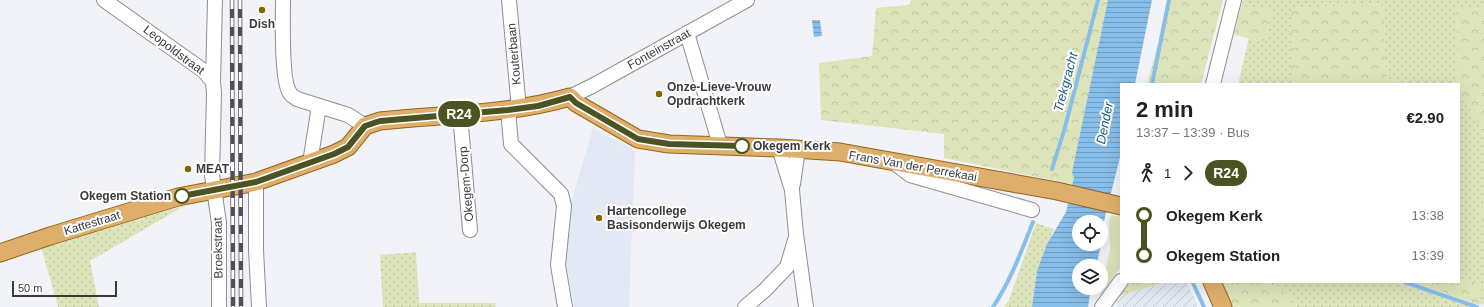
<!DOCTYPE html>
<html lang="en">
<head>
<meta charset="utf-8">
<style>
	body { margin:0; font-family:Helvetica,sans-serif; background:#f2f2f2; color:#222; height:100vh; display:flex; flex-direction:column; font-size:15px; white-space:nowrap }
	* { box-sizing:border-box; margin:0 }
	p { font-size:13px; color:#767676 }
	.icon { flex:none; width:22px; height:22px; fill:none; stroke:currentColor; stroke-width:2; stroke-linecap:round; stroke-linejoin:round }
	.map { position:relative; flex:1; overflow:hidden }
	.details { position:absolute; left:1120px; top:83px; width:340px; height:200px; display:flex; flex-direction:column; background:#fff; border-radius:0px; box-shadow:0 4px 16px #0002 }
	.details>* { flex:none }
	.badge { padding:0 8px; border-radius:13px; font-size:14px; line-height:26px }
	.tools { position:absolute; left:1072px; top:215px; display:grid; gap:8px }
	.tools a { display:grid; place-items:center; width:36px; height:36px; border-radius:50%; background:#fff; box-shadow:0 4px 16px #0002; font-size:20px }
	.scale { position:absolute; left:12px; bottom:10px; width:105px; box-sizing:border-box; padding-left:4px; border:2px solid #393a3c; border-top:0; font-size:11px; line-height:14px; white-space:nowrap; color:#393a3c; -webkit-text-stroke:3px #fff; paint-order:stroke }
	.map>.badge { position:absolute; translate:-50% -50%; box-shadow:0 0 0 2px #fff }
	.legs { display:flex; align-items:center; gap:6px; height:44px; padding:0 16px; font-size:13px }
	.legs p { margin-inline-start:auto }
	.headline { display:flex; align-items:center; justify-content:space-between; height:68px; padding:0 16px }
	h1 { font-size:22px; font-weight:700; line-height:30px }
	ul { padding:0 16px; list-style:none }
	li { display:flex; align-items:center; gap:14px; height:40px; font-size:15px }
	li i { display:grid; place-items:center; width:6px; height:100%; margin:0 5px; background:currentColor }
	li i::after { content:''; width:10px; height:10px; margin:-5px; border:3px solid; border-radius:50%; background:#fff }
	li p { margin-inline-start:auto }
	li:first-child i { background:linear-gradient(#0000 50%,currentColor 0) }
	li:last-child i { background:linear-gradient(currentColor 50%,#0000 0) }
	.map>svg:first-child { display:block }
	.built { fill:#e3e8f5 }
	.industrial { fill:url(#industrial-furrows) }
	.grass { fill:url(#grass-dots) }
	.forest { fill:url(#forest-crowns) }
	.park { fill:#dde4ba }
	.water { fill:url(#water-rules); fill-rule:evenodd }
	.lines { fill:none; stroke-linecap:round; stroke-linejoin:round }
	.stream { stroke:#87bfea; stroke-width:4 }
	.minor-casing { stroke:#8d8f95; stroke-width:16 }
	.major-casing { stroke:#96641a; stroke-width:19 }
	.minor { stroke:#fff; stroke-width:14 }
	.major { stroke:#deaf6a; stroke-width:17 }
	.rail-casing { stroke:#4f5053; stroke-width:4.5 }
	.rail { stroke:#fff; stroke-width:3; stroke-dasharray:9; stroke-linecap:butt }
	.line-1-casing { stroke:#fff; stroke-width:9 }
	.line-1 { stroke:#4a5321; stroke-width:6 }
	.poi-dot { fill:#846600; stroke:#fff; stroke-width:1.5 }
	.stop-1-dot { fill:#fff; stroke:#4a5321; stroke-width:2 }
	.labels { text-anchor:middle; stroke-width:4; stroke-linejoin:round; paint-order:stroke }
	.poi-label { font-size:12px; font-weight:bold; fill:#393a3c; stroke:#fff; text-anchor:start }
	.street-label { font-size:12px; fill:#393a3c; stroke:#fff }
	.stop-label { font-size:12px; font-weight:bold; fill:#393a3c; stroke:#fff; text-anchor:start }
	.water-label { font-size:13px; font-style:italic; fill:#1b5a84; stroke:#fff }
</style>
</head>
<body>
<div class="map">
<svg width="1484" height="307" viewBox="0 0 1484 307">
	<defs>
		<pattern id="industrial-furrows" width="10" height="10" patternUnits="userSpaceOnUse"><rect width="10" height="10" fill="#e3e8f5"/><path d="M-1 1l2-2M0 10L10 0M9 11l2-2" fill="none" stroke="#c4c8d3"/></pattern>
		<pattern id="grass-dots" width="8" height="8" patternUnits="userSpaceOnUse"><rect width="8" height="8" fill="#dde4ba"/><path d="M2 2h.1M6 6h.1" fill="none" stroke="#bec4a1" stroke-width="1.8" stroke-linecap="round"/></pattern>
		<pattern id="forest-crowns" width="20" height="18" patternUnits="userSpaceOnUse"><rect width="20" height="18" fill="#dde4ba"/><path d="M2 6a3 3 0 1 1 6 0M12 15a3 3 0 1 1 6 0" fill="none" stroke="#bec4a1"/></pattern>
		<pattern id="water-rules" width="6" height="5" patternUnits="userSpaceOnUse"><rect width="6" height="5" fill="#87bfea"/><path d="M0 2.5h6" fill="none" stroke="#6f9cbf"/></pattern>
	</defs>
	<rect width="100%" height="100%" fill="#f1f3f9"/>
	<path class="built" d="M593,128l42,23 -6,156h-55l-11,-61 6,-40 4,-10z"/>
	<path class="industrial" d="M1164,282h23l11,25h-81v-10z"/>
	<g class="grass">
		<path d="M1243,0h241v8l-28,2 2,51 -1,23h-51l-19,-6 -2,-17 -1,-57 -93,4v76h-53l11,-46 15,4 9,-33 -32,-2z"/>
		<path d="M1459,100h6l19,34v69l-3,3 -3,14 6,6v78l-5,1 2,-19 -22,-8z"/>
		<path d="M184,206l-94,55 9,46h-41l-17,-60z"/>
		<path d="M1036,223l18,6 -17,42 -5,36h-28l5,-7z"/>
		<path d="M416,252l3,51h76l1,4h-113l-3,-52z"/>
		<path d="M1273,282h123l75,25h-174l-1,-4z"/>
	</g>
	<g class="forest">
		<path d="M911,0h197l-36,172 2,5 -2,7 -128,-26v-24l-123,-14 -2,-57 53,-7 4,-48 33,-3z"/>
		<path d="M1170,0h53l-22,84h-54z"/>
		<path d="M1384,4l1,57 2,17 19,6h-115v-76z"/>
		<path d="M1241,7l32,2 -9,33 -30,-7z"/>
		<path d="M1484,8v126l-19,-34h-6v-16h-2l1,-23 -2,-52z"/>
		<path d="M1484,203v23l-6,-6 3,-14z"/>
		<path d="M1459,278l23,8 -3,19 -67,-23h47z"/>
		<path d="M1129,282h35l-47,15z"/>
		<path d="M1222,282h51l23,21 1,4h-65z"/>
	</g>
	<path class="park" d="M1112,215l9,2v50l-14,19 -8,16 11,-54 -1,-29z"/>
	<g class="water">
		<path d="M1108,0h44l-17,84h-14v69l-17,68v12l-8,33h-17v22h12l-3,19h-56l5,-36 10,-27 19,-32 8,-35 -2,-5zM1079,222h22v22h-22z"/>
		<path d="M812,20h8l2,16 -8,1z"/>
	</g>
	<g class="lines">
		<g class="stream">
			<path d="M1152,84l17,-84"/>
			<path d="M1052,169l12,-38 34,-131"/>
			<path d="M1404,282l73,25"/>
			<path d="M1193,283l11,24"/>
			<path d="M993,307c18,-27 28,-55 40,-85"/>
		</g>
		<defs>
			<g id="minor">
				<path d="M104,0l100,71 9,11 1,11 -2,82 7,48v84"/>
				<path d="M283,0c0,17 -2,82 7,93 1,3 5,4 7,6l51,16 17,11"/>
				<path d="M509,0l10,109"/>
				<path d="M687,33l33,112"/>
				<path d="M213,82l2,-82"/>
				<path d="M1213,84l21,-84"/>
				<path d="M570,97l24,-12 153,-85"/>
				<path d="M508,110l3,34 50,50 3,12 -6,59 7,42"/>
				<path d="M460,114l10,116"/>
				<path d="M779,148l13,42 4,44 10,73"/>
				<path d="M893,162l17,13 122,35"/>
				<path d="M310,163l8,-51 3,-5"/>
				<path d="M256,182v68l3,57"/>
				<path d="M793,184l5,-35"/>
				<path d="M745,307l20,-17 22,-23 8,-27"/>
				<path d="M1102,307l19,-26"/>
			</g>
			<g id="major">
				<path d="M0,253l50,-17 128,-39 78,-15 78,-28 14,-7 17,-21 15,-5c64,-7 127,-6 190,-24l6,6 62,36 31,5 110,4 61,4 217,39 64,15"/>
				<path d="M1212,282l11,25"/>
			</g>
		</defs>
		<use href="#minor" class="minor-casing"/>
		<use href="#major" class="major-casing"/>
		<use href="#minor" class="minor"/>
		<use href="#major" class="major"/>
		<defs>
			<g id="rail">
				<path d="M232,0l1,307"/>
				<path d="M240,0l1,307"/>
			</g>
		</defs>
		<use href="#rail" class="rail-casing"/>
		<use href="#rail" class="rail"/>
	</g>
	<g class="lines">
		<defs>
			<path id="line-1" d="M182,196l74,-14 78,-28 14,-7 17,-21 15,-5 128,-11 30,-4 32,-9 6,6 62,36 31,5 73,2"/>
		</defs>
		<use href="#line-1" class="line-1-casing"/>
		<use href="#line-1" class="line-1"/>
	</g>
	<g class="poi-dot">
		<circle cx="262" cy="10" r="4"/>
		<circle cx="659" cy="94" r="4"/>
		<circle cx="188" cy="169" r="4"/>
		<circle cx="599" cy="218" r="4"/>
	</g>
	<g class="stop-1-dot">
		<circle cx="742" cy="146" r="7"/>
		<circle cx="182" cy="196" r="7"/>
	</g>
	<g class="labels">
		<g class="poi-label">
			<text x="262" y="28" text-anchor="middle">Dish</text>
			<text x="667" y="91">Onze-Lieve-Vrouw<tspan x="667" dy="14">Opdrachtkerk</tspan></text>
			<text x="196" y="173">MEAT</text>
			<text x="607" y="215">Hartencollege<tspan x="607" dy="14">Basisonderwijs Okegem</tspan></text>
		</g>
		<g class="street-label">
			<text transform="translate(659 49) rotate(-29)" y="4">Fonteinstraat</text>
			<text transform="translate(174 50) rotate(37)" y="4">Leopoldstraat</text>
			<text transform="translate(514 54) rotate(-95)" y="4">Kouterbaan</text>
			<text transform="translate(913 166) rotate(10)" y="4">Frans Van der Perrekaai</text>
			<text transform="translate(466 184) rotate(-95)" y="4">Okegem-Dorp</text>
			<text transform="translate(92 223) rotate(-17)" y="4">Kattestraat</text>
			<text transform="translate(218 248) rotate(-91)" y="4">Broekstraat</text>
		</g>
		<g class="stop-label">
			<text x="753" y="150">Okegem Kerk</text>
			<text x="171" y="200" text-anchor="end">Okegem Station</text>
		</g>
		<g class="water-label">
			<text transform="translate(1065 82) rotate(-75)" y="5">Trekgracht</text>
			<text transform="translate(1104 123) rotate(-79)" y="5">Dender</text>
		</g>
	</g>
</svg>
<div class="tools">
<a><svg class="icon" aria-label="locate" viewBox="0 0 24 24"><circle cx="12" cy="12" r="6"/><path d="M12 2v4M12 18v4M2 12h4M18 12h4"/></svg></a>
<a><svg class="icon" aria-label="layers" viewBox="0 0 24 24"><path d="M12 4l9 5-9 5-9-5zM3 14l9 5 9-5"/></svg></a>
</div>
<div class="scale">50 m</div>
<b class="badge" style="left:459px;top:114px;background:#4a5321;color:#fff">R24</b>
<section class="details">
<div class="headline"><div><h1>2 min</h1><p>13:37 – 13:39 · Bus</p></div><b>€2.90</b></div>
<div class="legs"><svg class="icon" aria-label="walk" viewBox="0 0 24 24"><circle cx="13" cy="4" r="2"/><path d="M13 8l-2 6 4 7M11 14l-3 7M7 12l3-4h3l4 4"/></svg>1<svg class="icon" aria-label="forward" viewBox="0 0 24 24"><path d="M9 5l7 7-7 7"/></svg><b class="badge" style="background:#4a5321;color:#fff">R24</b></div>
<ul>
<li><i style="color:#4a5321"></i><b>Okegem Kerk</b><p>13:38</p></li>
<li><i style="color:#4a5321"></i><b>Okegem Station</b><p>13:39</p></li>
</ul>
</section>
</div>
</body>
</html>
